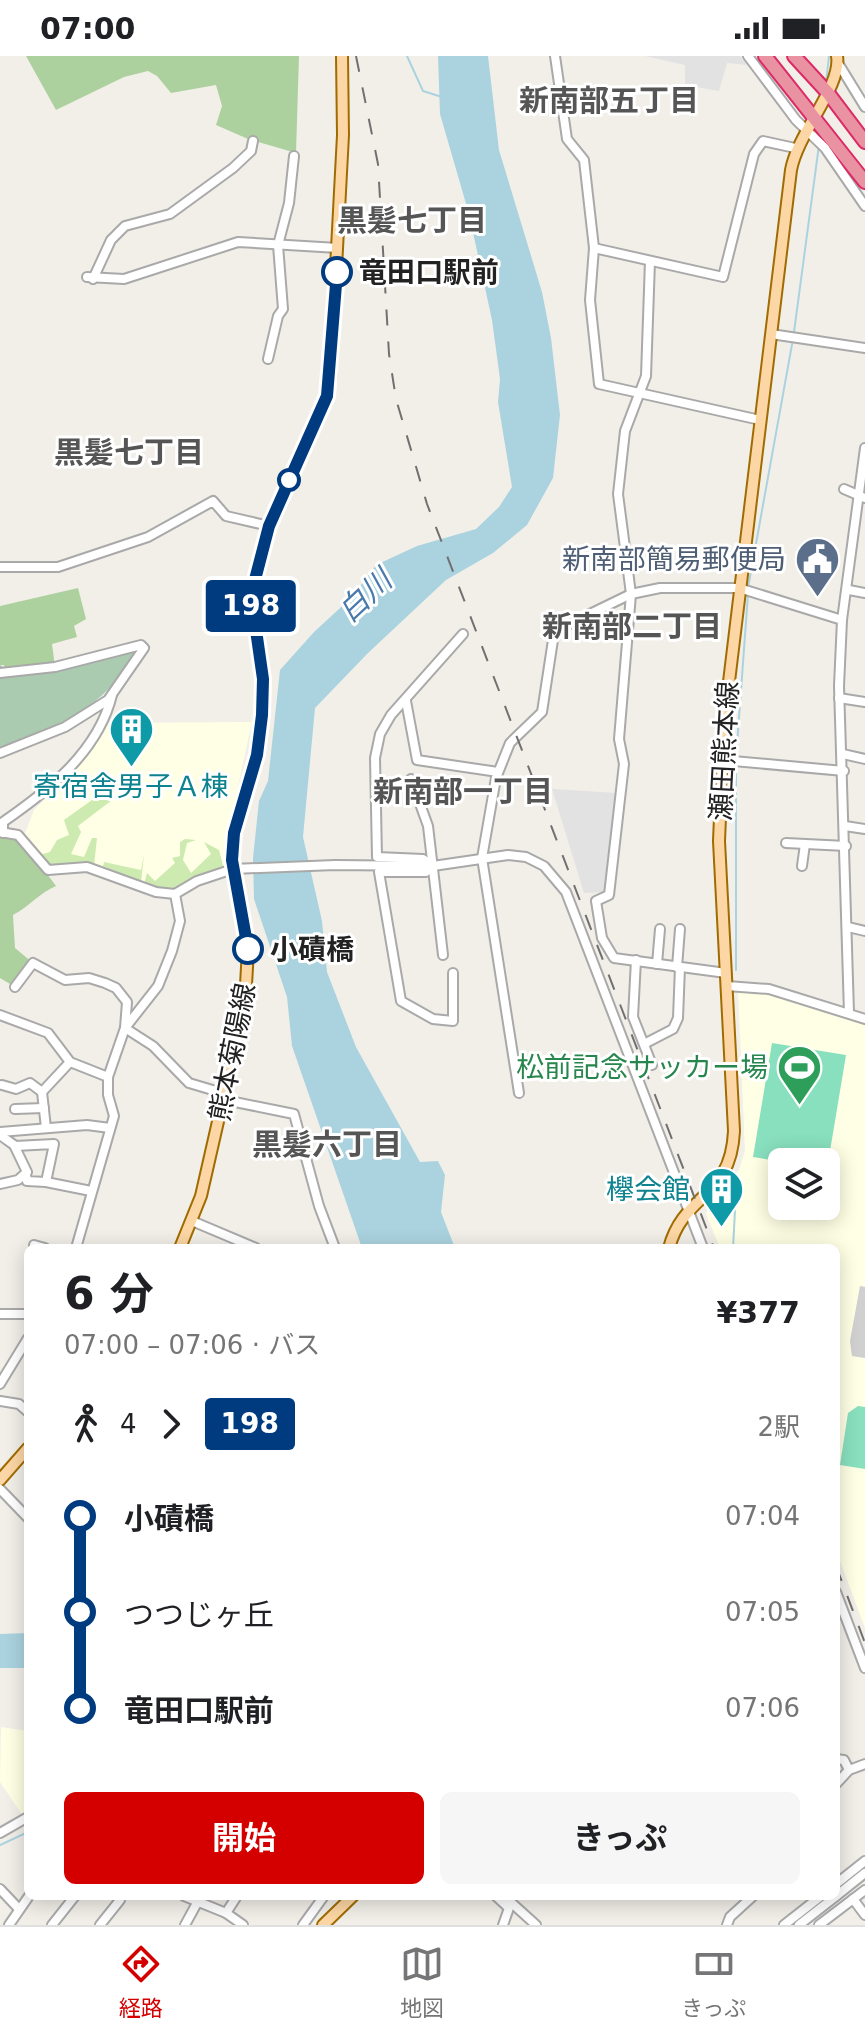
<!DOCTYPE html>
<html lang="ja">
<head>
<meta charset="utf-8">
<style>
	body { margin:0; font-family:"DejaVu Sans","Noto Sans JP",sans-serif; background:#f6f6f6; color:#202124; height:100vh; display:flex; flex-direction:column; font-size:30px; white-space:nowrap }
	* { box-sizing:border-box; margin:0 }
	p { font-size:26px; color:#757577 }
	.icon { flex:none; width:44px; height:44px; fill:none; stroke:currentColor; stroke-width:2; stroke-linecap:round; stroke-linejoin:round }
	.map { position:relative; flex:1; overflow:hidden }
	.drawer { position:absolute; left:24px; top:1188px; width:816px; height:656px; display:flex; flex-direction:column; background:#fff; border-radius:12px; box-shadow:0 4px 20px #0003 }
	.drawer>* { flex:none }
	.badge { padding:0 16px; border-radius:6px; font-size:28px; line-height:52px }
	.tools { position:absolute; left:768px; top:1092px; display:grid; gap:16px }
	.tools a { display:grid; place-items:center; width:72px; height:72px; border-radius:12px; background:#fff; box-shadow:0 4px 20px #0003; font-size:40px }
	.map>.badge { position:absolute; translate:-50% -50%; box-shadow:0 0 0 4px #fff }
	.legs { display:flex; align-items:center; gap:12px; height:88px; padding:0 40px; font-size:26px }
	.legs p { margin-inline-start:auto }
	.head { display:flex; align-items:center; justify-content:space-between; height:136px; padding:0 40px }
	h1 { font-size:44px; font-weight:700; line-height:60px }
	.primary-button { display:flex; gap:16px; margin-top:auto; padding:16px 40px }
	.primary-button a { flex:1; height:92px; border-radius:12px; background:#d40000; color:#fff; font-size:32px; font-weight:700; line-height:92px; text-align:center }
	.primary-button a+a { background:#f6f6f6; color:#202124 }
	ul { padding:0 40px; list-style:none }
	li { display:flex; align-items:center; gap:28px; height:96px; font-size:30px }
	li i { display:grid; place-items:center; width:12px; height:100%; margin:0 10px; background:currentColor }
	li i::after { content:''; width:20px; height:20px; margin:-10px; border:6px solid; border-radius:50%; background:#fff }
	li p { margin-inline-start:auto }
	li:first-child i { background:linear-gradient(#0000 50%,currentColor 0) }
	li:last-child i { background:linear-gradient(currentColor 50%,#0000 0) }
	.status { display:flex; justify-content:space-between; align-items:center; height:56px; padding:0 40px; background:#fff; direction:ltr }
	.status svg { height:22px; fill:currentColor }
	.tab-bar { display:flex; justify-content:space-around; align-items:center; height:112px; border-top:2px solid #e0e0e0; background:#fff; font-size:22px; color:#757577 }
	.tab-bar a { display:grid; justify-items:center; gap:4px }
	.tab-bar .current { color:#d40000 }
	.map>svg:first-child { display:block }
	.education { fill:#ffffe5; fill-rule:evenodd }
	.religious { fill:#d0d0d0 }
	.grass { fill:#cdebb0 }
	.forest { fill:#add19e }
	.cemetery { fill:#aacbaf }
	.pitch { fill:#88e0be }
	.parking { fill:#e2e2e2 }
	.water { fill:#aad3df }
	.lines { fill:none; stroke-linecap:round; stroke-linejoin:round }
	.stream { stroke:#aad3df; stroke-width:2 }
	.minor-casing { stroke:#a9a9a9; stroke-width:12 }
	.major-casing { stroke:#a06b00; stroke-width:14 }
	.highway-casing { stroke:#dc2a67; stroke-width:16 }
	.minor { stroke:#fff; stroke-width:8 }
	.major { stroke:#fcd6a4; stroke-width:10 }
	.highway { stroke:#e892a2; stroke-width:12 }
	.rail { stroke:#707070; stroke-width:2; stroke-dasharray:16 16; stroke-linecap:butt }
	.line-1-casing { stroke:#fff; stroke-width:18 }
	.line-1 { stroke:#003b80; stroke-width:12 }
	.stop-1-dot { fill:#fff; stroke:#003b80; stroke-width:4 }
	.labels { text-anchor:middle; stroke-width:6; stroke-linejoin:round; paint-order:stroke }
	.stop-label { font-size:28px; font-weight:bold; fill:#222; stroke:#fff; text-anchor:start }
	.service-label { font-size:28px; fill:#4e5e75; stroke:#fff; text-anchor:end }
	.street-label { font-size:28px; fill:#222; stroke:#fff }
	.culture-label { font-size:28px; fill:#0d838f; stroke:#fff }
	.leisure-label { font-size:28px; fill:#27864d; stroke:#fff; text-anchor:end }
	.neighbourhood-label { font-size:30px; font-weight:bold; fill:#555; stroke:#fff }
	.water-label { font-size:30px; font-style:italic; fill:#4a7aab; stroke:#fff }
</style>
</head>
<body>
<div class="status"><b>07:00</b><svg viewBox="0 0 49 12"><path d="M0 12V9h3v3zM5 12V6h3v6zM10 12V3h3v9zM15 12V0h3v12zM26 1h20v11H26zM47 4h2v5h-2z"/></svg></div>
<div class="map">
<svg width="865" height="1869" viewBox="0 0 865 1869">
	<rect width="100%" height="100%" fill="#f2efe9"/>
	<g class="education">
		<path d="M252,666l-25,115 -2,36 -71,16 -67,-25 -36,1 -27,-29 10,-26 41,-42 32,-45z"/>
		<path d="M738,933l43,7 84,25v266l-5,-1 -8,70 13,2v270l-29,-78v-302h-116l-14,-34 3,-8 30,-36 6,-19zM782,1106h44v44h-44z"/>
		<path d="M1,1671l27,4v82l-5,3 -23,-34z"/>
	</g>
	<path class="religious" d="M860,1230l5,1v71l-13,-2 -2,-15z"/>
	<g class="grass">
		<path d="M105,727l11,14 -38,29 3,6 -10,22 13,3 8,-19h5l-3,28 -17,-3 -26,2 -12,-10 11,-3 7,-12 12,-5 -5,-15 35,-25z"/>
		<path d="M185,783l11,1 -9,3 -4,17 8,13 20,-19 -7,-12 15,8 6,23c-28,9 -52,23 -81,11l3,-11 8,8 20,-18 -3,-5 8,-2v-14z"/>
		<path d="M144,799l-3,27 -38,-16 1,-4 37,8z"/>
	</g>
	<g class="forest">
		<path d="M26,0h273l-3,97 -48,-14 -32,-14 6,-19 -6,-21 -45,8 -14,-17 -9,-5 -24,6 -68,33z"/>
		<path d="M78,532l8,31 -12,7 3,11 -25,7 3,23 -50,9 -1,-11h-4v-59z"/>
		<path d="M0,776l18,3 38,51c-17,7 -26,20 -43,29l2,33 18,15 -18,24 -15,-9z"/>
	</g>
	<path class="cemetery" d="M135,595c-31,60 -76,74 -135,97v-83l5,3 74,-5z"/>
	<g class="pitch">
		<path d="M772,987l74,12 -19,114 -1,-7h-43l-30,-5z"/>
		<path d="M858,1350l7,1v62l-25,-4 8,-52z"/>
	</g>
	<g class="parking">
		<path d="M645,0h95l7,9 -20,-2 -8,28 -34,-6v-20z"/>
		<path d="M552,733l65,4 -13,99 -20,1z"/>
	</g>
	<g class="water">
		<path d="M438,0h50l11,94 43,142 9,46 9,77 -7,63 -26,47 -34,28 -47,27 -78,73 -53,55 -12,129 19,84 5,51 29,75 64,115 18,-1 7,14 -4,37 14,36h-93l-70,-202 -5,-49 -33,-98 -1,-41 6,-57 9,-20 12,-111 34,-38 38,-35 24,-32 41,-19 59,-17 23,-22 13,-20 -14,-85 2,-23 -8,-59 -23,-106 -29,-100z"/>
		<path d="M28,1577v35h-28v-34z"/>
	</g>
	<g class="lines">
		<g class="stream">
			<path d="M407,0l16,35 19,6"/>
			<path d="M826,27l3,-27"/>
			<path d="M794,276l25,-187"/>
			<path d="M748,532l45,-249"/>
			<path d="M736,703l12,-165"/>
			<path d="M736,914v-204"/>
			<path d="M733,1192l2,-38"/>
			<path d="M0,1789l28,-13"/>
		</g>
		<defs>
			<g id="minor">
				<path d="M555,0l12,83 17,21 10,88 -4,52 9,84 161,36"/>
				<path d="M748,0l48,64 29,28 40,58"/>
				<path d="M838,7l27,44"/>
				<path d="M594,192l129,29 31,-123 9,-13 32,7"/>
				<path d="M650,205l-4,115 -21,55 -7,63 13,100 -12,145 5,25 -15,131 -13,6 6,37 12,20 112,15"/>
				<path d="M87,221l37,2 114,-37 100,6"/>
				<path d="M93,223l18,-39 14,-14 45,-12 63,-46 18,-17 2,-10"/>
				<path d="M771,278l94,14"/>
				<path d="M268,303l10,-43 5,-7 -5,-64 11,-42 5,-47"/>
				<path d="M844,433l21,9"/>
				<path d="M0,511h58l90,-30 65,-36 13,15 43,10"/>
				<path d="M849,534l16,3"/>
				<path d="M0,617l55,-6 86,-22 3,3 -36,52 -43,27 -65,26"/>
				<path d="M839,642l26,4"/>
				<path d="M406,645l11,59 81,12"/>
				<path d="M843,698l22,5"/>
				<path d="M722,704l122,11"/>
				<path d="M411,723l17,47 15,129"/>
				<path d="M845,770l20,3"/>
				<path d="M0,776l18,3 30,35 39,-3 69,25 19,2 22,-13 36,-12 102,-4 98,1 75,-11 18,2 18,9 22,26 137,356"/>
				<path d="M3,777v-11c45,-31 95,-70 109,-127"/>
				<path d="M786,787l60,3"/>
				<path d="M802,810l3,-22"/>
				<path d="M848,871l17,4"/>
				<path d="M636,904l-3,57 19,48"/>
				<path d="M657,908l3,-35"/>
				<path d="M677,911l3,-38"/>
				<path d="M453,917v48l-20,-2 -32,-18 -22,-129h47l7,-6 -10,-7 -46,-2 -2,-99 5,-24 11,-19 72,-81"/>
				<path d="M727,930l42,3 96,30"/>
				<path d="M15,931l18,-24 32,17 24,-2 16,5 11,5 11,14 -2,26 28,18 36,37 37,11"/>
				<path d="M849,957l-10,-327 3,-66 23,-172"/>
				<path d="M0,959l48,18 22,29 38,15v18l6,21 -38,132"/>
				<path d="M644,988l29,-15 5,-11 2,-51"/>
				<path d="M108,1021l17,-49 33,-42 14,-35 8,-30 -5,-27"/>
				<path d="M2,1029l14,4 14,-6 12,9"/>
				<path d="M519,1037l-37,-235 14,-80 14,-35 32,-31 11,-72 8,-12 70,-34 29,-6h79l103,32"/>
				<path d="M225,1044l69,14 25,92 16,42"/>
				<path d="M15,1053l29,-1"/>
				<path d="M46,1072l-4,-36 28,-30"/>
				<path d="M0,1076l87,-7 23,3"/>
				<path d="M0,1079l14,10 13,27 -9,8 -18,4"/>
				<path d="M15,1090l39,-2 -8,38 -19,-1 -1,-6"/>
				<path d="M46,1126l45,9"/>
				<path d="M192,1165l64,27"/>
				<path d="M34,1189l11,3"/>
				<path d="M0,1258h28"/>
				<path d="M0,1328l28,-46"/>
				<path d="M0,1345l19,3 9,8"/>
				<path d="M0,1433l28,29"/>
				<path d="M836,1536l29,76"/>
				<path d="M836,1703l8,1 5,10"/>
				<path d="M836,1728l13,-14 16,-6"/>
				<path d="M0,1777l28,-16"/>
				<path d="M836,1828l29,-23"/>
				<path d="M0,1833l19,20"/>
				<path d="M184,1840l42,17 17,12"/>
				<path d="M496,1840l13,12 -6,17"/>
				<path d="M504,1840l32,29"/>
				<path d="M836,1840l29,-23"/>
				<path d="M853,1843l12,16"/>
				<path d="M226,1857l11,-17"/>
				<path d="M9,1869l20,-29"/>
				<path d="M52,1869l23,-29"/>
				<path d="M100,1869l20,-25 -4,-4"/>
				<path d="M185,1869l12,-22"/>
				<path d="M303,1869l21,-29"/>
				<path d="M727,1869l3,-8 23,-21"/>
				<path d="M784,1869l37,-29"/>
				<path d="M799,1869l37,-29"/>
				<path d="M819,1869l46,-35"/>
			</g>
			<g id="major">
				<path d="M180,1192l21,-52 44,-193 3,-54 -16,-89 2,-27 23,-78 5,-40 1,-36 -11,-62 -1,-22 18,-69 49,-106 12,-39 13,-246 -1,-79"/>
				<path d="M669,1192c15,-56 62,-49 65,-117l-15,-290 5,-118 67,-553c7,-38 51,-84 46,-114"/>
				<path d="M0,1424l28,-32"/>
				<path d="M323,1869l30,-29"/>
			</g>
			<g id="highway">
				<path d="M765,0l100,126"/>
				<path d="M794,0l34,37 37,49"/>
			</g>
		</defs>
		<use href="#minor" class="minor-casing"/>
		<use href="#major" class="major-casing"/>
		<use href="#highway" class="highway-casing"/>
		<use href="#minor" class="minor"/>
		<use href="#major" class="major"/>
		<use href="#highway" class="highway"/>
		<g class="rail">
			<path d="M356,0l22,108 11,190 7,45 31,105 287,744"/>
			<path d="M836,1510l29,77"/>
		</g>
	</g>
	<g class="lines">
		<defs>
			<path id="line-1" d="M248,893l-16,-89 2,-27 23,-78 5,-40 1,-36 -12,-84 18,-69 58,-130 10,-124"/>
		</defs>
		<use href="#line-1" class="line-1-casing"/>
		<use href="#line-1" class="line-1"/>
	</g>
	<defs>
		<symbol id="civic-pin" viewBox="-11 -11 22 30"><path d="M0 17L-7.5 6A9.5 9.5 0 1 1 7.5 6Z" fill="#5c6f8a" stroke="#fff"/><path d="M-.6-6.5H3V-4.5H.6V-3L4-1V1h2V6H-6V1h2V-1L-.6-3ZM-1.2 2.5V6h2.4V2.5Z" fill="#fff"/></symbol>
		<symbol id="building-pin" viewBox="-11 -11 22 30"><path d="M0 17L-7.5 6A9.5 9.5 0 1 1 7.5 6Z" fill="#0f9aa8" stroke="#fff"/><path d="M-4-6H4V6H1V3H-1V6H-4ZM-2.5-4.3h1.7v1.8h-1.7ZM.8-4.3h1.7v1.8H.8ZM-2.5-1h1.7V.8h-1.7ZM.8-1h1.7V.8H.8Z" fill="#fff"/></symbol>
		<symbol id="stadium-pin" viewBox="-11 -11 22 30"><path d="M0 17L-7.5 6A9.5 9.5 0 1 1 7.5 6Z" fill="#2e9e5b" stroke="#fff"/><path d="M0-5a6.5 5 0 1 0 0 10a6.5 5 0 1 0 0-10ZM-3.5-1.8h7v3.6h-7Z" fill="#fff"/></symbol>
	</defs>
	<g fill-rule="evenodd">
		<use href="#civic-pin" x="792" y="478" width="51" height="69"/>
		<use href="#building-pin" x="106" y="648" width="51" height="69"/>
		<use href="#stadium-pin" x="774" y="986" width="51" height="69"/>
		<use href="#building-pin" x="696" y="1108" width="51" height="69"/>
	</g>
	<g class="stop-1-dot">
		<circle cx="337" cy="216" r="14"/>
		<circle cx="289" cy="424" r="10"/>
		<circle cx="248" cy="893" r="14"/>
	</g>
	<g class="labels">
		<g class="stop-label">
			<text x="359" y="226">竜田口駅前</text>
			<text x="270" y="903">小磧橋</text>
		</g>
		<g class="service-label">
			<text x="786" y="513">新南部簡易郵便局</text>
		</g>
		<g class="street-label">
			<text transform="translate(724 695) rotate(-87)" y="10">瀬田熊本線</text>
			<text transform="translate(232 996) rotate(-79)" y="10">熊本菊陽線</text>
		</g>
		<g class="culture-label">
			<text x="131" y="740">寄宿舎男子Ａ棟</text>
			<text x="690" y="1143" text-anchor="end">欅会館</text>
		</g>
		<g class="leisure-label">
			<text x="768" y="1021">松前記念サッカー場</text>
		</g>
		<g class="neighbourhood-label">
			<text x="609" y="55">新南部五丁目</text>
			<text x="412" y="175">黒髪七丁目</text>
			<text x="129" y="407">黒髪七丁目</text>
			<text x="632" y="581">新南部二丁目</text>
			<text x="463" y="746">新南部一丁目</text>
			<text x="327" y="1099">黒髪六丁目</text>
		</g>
		<g class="water-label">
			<text transform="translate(365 540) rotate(-43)" y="10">白川</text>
		</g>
	</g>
</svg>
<div class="tools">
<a><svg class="icon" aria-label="layers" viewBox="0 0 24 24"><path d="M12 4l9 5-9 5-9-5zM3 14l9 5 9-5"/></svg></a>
</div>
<b class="badge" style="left:251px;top:550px;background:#003b80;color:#fff">198</b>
<section class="drawer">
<div class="head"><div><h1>6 分</h1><p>07:00 – 07:06 · バス</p></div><b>¥377</b></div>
<div class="legs"><svg class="icon" aria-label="walk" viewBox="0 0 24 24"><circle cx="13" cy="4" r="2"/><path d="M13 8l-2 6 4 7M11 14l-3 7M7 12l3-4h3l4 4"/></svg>4<svg class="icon" aria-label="forward" viewBox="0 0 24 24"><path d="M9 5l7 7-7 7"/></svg><b class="badge" style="background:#003b80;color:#fff">198</b><p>2駅</p></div>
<ul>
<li><i style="color:#003b80"></i><b>小磧橋</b><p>07:04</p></li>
<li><i style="color:#003b80"></i><span>つつじヶ丘</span><p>07:05</p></li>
<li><i style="color:#003b80"></i><b>竜田口駅前</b><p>07:06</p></li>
</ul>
<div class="primary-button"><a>開始</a><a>きっぷ</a></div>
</section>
</div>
<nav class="tab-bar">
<a class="current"><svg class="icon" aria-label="directions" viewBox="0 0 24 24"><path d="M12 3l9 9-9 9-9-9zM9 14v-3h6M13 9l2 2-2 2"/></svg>経路</a>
<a><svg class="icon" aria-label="map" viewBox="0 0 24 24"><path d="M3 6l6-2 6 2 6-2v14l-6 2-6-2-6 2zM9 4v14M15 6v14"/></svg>地図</a>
<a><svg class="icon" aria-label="tickets" viewBox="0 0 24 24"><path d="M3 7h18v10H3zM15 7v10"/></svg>きっぷ</a>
</nav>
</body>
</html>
